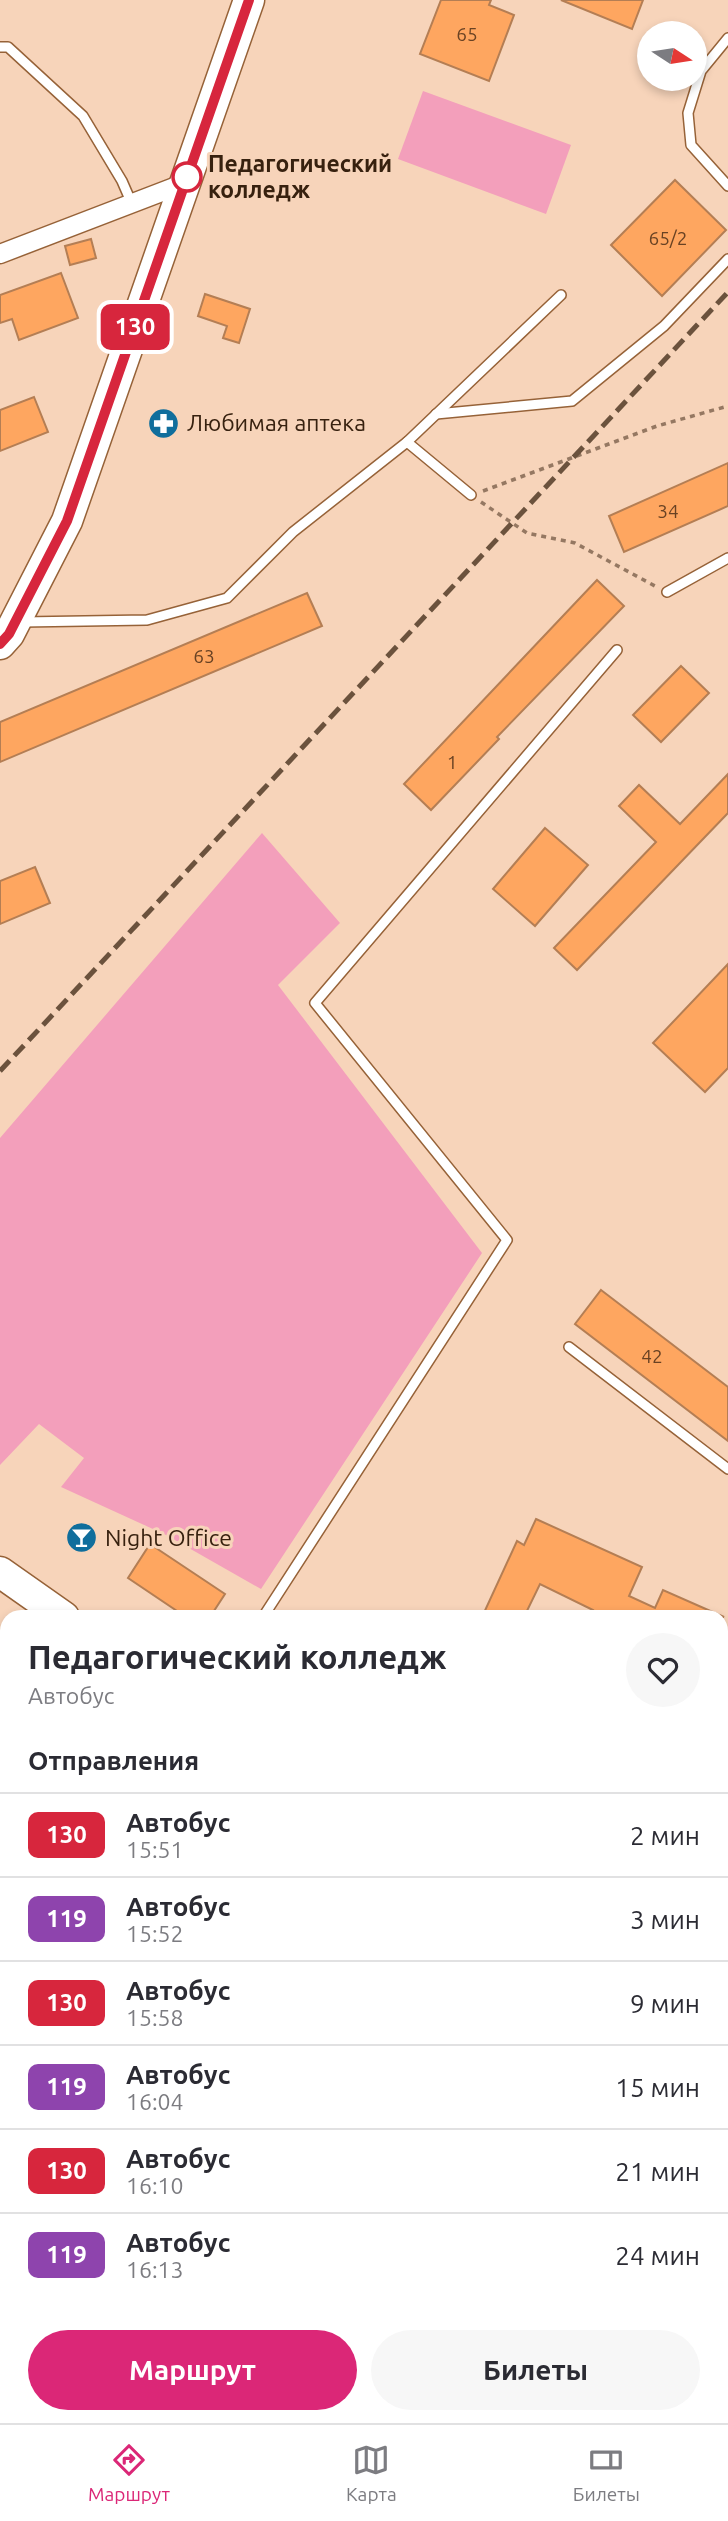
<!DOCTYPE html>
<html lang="ru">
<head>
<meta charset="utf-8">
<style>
	body { margin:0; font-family:Ubuntu,sans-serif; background:#f7f7f7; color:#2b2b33; height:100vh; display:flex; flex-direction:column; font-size:26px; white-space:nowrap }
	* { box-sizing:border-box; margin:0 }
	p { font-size:23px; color:#7c7c81 }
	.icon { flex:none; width:38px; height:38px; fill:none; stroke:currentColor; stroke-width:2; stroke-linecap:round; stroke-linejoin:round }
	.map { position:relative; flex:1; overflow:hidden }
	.drawer { position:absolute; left:0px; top:1610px; width:728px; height:814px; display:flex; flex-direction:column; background:#fff; border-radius:21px 21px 0 0; box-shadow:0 4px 10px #0003 }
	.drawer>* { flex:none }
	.badge { padding:0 14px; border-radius:10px; font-size:24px; line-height:46px }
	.needle { width:46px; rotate:102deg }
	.tools { position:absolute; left:637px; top:21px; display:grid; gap:14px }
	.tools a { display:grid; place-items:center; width:70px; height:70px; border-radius:50%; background:#fff; box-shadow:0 4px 10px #0003; font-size:35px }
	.map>.badge { position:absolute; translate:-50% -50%; box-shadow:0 0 0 4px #fff }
	h2 { padding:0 28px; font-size:26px; line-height:63px }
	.round { display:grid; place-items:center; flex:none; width:74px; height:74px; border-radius:37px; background:#f7f7f7 }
	.overview { display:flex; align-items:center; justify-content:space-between; height:119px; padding:0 28px }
	h1 { font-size:33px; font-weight:700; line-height:52px }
	.button { display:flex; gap:14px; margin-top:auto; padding:14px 28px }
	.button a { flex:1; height:80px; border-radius:42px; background:#db2777; color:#fff; font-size:28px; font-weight:700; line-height:80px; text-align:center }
	.button a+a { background:#f7f7f7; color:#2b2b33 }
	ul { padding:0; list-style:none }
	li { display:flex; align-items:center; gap:21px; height:84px; padding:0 28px; border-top:2px solid #e1e1e2 }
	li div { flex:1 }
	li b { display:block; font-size:26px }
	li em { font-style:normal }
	li .badge { min-width:77px; font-weight:700; text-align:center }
	.tab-bar { display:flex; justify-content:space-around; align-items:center; height:98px; border-top:2px solid #e1e1e2; background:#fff; font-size:19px; color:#7c7c81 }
	.tab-bar a { display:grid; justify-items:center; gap:4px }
	.tab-bar .on { color:#db2777 }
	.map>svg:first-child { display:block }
	.green { fill:#f39fbb }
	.building { fill:#fea660; stroke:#b47e54; stroke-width:2 }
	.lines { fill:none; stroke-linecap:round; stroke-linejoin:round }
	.lane-casing { stroke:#966238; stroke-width:12 }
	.street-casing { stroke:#966238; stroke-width:21 }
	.primary-casing { stroke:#966238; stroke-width:33 }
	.path { stroke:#957862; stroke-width:3.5; stroke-dasharray:5 5; stroke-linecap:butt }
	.lane { stroke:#fff; stroke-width:9 }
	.street { stroke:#fff; stroke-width:18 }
	.primary { stroke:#fff; stroke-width:30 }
	.rail { stroke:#6b523d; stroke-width:5; stroke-dasharray:14 7; stroke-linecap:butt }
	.line-casing { stroke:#fff; stroke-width:16 }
	.line { stroke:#d7263d; stroke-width:10 }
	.stop-dot { fill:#fff; stroke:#d7263d; stroke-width:3.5 }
	.labels { text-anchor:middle; stroke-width:6; stroke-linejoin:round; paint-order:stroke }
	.number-label { font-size:19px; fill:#694223 }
	.stop-label { font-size:23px; font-weight:bold; fill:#37210f; stroke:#f7d4ba; text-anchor:start }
	.poi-label { font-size:23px; fill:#37210f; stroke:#f7d4ba; text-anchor:start }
</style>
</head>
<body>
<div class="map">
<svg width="728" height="2423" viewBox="0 0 728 2423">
	<rect width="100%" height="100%" fill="#f7d4ba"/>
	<g class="green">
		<path d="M423,91l148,54 -25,69 -148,-55z"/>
		<path d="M262,833l78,90 -62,62 204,268 -221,336 -95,-54 -105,-48 23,-29 -45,-34 -39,41v-327z"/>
		<path d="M0,1643l7,4v770h587l-1,6h-593z"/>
		<path d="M721,2135l7,5v165l-7,6z"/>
	</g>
	<g class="building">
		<path d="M441,0h50l-2,5 25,10 -25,66 -69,-27z"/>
		<path d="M561,0h82l-11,29z"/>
		<path d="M675,180l51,50 -64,66 -51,-51z"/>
		<path d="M91,239l5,19 -26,7 -5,-19z"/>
		<path d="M61,273l17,45 -59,22 -7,-21 -12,4v-28z"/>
		<path d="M205,294l45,15 -11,34 -16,-5 4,-12 -29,-10z"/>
		<path d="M34,397l14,35 -48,19v-41z"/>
		<path d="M728,463v43l-104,46 -15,-36z"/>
		<path d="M597,580l27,26 -127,131 2,2 -68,71 -27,-26z"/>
		<path d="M307,593l15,33 -322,136v-40z"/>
		<path d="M681,666l28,27 -48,49 -28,-27z"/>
		<path d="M728,774v39l-151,157 -23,-22 102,-106 -37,-36 20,-21 41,39z"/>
		<path d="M545,828l43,37 -53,61 -42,-37z"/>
		<path d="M35,867l15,36 -50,21v-43z"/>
		<path d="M728,964v104l-23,24 -52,-49z"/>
		<path d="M601,1290l127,97v54l-153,-117z"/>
		<path d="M536,1519l106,48 -13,29 26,12 8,-18 61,27h-134l3,-7 -53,-26 -16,33h-42l35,-76 7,4z"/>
		<path d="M150,1544l75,50 -15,23h-24l-58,-39z"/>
	</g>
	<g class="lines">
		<defs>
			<g id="lane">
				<path d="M728,38l-27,33 -13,42 3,32 37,41"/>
				<path d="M0,47h8l75,69 39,65 10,23"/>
				<path d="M436,414l136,-13 92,-75 64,-67"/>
				<path d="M407,442l154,-147"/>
				<path d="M667,592l61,-34"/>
				<path d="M22,622l125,-2 80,-22 66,-66 114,-90 64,53"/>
				<path d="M569,1347l159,122"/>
				<path d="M263,1617l244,-377 -192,-237 302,-353"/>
				<path d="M721,2025l7,-10"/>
				<path d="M721,2370l7,-10"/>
				<path d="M681,2423l5,-6"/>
			</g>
			<path id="street" d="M0,254l185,-71"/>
			<g id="primary">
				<path d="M0,644l9,-10 58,-113 182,-521"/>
				<path d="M0,1572l64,45"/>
				<path d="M721,2084l7,5"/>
			</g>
		</defs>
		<use href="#lane" class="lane-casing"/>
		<use href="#street" class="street-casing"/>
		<use href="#primary" class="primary-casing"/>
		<g class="path">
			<path d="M483,491l174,-65 71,-20"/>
			<path d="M481,502l46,31 48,10 80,43"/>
		</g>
		<use href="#lane" class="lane"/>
		<use href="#street" class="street"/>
		<use href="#primary" class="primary"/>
		<path class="rail" d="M0,1071l728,-779"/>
	</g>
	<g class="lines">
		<defs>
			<path id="line" d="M0,644l9,-10 58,-113 182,-521"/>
		</defs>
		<use href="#line" class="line-casing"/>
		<use href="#line" class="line"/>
	</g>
	<defs>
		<symbol id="pharmacy-disc" viewBox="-11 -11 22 22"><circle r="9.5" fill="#106e9c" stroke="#f7d4ba"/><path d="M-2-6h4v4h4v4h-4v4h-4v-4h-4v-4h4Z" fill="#fff"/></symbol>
		<symbol id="bar-disc" viewBox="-11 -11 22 22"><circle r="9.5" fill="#106e9c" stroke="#f7d4ba"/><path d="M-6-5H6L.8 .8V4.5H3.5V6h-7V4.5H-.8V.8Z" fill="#fff"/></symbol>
	</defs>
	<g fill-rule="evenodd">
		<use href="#pharmacy-disc" x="146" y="406" width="35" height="35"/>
		<use href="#bar-disc" x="64" y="1520" width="35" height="35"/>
	</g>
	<circle class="stop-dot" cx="187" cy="177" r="14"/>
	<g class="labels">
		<g class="number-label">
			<text x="467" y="41">65</text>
			<text x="668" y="245">65/2</text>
			<text x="668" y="518">34</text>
			<text x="204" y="663">63</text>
			<text x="452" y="769">1</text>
			<text x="652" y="1363">42</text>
		</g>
		<g class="stop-label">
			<text x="208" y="172">Педагогический<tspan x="208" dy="26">колледж</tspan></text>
		</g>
		<g class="poi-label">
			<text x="187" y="431">Любимая аптека</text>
			<text x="105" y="1546">Night Office</text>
		</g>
	</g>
</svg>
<div class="tools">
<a><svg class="needle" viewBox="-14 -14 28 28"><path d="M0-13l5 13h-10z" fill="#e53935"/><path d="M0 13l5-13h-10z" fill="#7c7c81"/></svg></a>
</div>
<b class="badge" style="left:135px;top:327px;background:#d7263d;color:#fff">130</b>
<section class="drawer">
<div class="overview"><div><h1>Педагогический колледж</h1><p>Автобус</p></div><a class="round"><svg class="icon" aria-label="heart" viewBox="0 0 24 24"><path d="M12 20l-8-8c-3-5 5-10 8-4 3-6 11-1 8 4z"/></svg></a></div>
<h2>Отправления</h2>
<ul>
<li><span class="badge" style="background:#d7263d;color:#fff">130</span><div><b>Автобус</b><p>15:51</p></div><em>2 мин</em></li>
<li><span class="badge" style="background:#8e44ad;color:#fff">119</span><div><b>Автобус</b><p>15:52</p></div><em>3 мин</em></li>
<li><span class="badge" style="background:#d7263d;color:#fff">130</span><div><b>Автобус</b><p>15:58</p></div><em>9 мин</em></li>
<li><span class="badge" style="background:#8e44ad;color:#fff">119</span><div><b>Автобус</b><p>16:04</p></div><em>15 мин</em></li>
<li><span class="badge" style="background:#d7263d;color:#fff">130</span><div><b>Автобус</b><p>16:10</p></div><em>21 мин</em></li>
<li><span class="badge" style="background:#8e44ad;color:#fff">119</span><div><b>Автобус</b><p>16:13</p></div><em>24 мин</em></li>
</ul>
<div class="button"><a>Маршрут</a><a>Билеты</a></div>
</section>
</div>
<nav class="tab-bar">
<a class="on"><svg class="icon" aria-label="directions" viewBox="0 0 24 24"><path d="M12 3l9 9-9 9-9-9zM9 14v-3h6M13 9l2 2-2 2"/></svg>Маршрут</a>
<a><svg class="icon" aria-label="map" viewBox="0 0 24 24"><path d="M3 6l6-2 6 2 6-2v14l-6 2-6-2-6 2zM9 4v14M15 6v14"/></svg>Карта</a>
<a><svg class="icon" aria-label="tickets" viewBox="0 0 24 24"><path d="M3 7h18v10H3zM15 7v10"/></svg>Билеты</a>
</nav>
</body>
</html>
